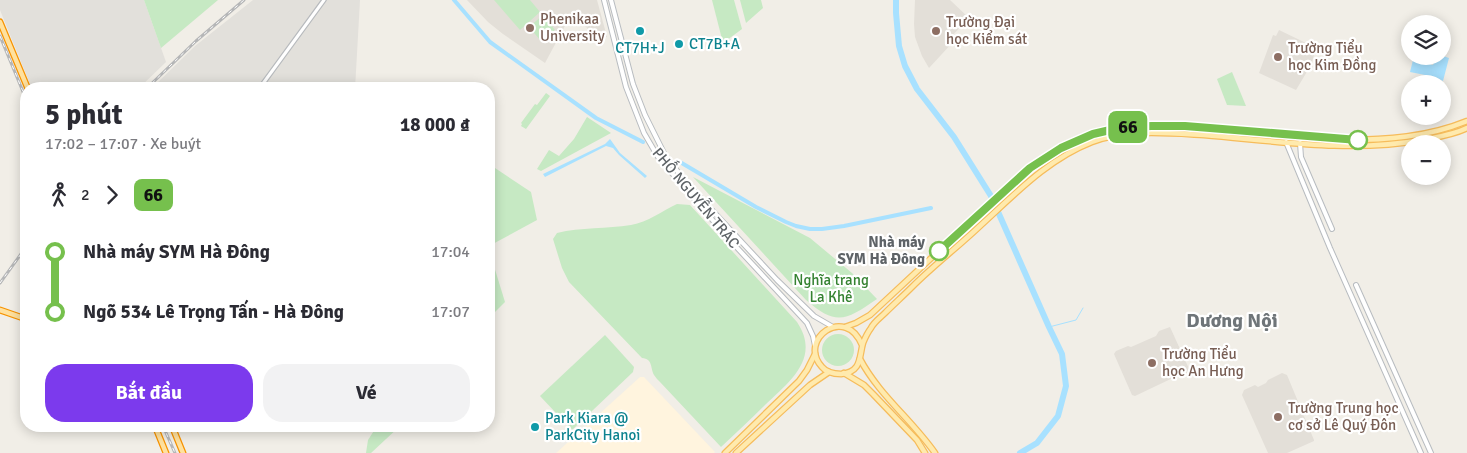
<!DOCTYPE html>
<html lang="vi">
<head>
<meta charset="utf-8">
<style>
	body { margin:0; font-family:Signika,sans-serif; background:#f2f2f3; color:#2b2b33; height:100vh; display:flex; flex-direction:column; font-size:19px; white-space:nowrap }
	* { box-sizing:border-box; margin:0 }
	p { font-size:16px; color:#7c7c81 }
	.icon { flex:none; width:28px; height:28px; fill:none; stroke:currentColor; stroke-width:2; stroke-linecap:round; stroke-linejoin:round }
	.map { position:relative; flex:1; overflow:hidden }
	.drawer { position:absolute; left:20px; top:82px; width:475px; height:350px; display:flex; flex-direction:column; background:#fff; border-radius:20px; box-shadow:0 2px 12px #0003 }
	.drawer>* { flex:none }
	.badge { padding:0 10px; border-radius:8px; font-size:18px; line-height:32px }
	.buttons { position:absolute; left:1401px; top:15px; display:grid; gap:10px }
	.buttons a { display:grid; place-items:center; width:50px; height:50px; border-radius:50%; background:#fff; box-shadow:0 2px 12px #0003; font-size:25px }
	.map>.badge { position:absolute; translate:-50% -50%; box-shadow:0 0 0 2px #fff }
	.legs { display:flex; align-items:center; gap:8px; height:55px; padding:0 25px; font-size:16px }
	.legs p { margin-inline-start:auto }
	.summary { display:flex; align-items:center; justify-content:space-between; height:85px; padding:0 25px }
	h1 { font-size:28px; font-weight:800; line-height:38px }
	.cta { display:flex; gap:10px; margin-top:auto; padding:10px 25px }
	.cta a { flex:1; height:58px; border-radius:20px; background:#7c3aed; color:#fff; font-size:20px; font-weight:800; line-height:58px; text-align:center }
	.cta a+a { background:#f2f2f3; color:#2b2b33 }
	ul { padding:0 25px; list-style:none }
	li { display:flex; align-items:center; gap:18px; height:60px; font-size:19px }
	li i { display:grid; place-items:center; width:8px; height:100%; margin:0 6px; background:currentColor }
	li i::after { content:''; width:12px; height:12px; margin:-6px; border:4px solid; border-radius:50%; background:#fff }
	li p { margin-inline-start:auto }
	li:first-child i { background:linear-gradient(#0000 50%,currentColor 0) }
	li:last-child i { background:linear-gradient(currentColor 50%,#0000 0) }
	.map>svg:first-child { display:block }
	.commercial { fill:#fff4de }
	.industrial { fill:#e2e0db }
	.education { fill:#e3dfd8 }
	.green { fill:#c6e9c3 }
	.water { fill:#a8e1ff }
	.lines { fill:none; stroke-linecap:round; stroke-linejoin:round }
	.stream { stroke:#a8e1ff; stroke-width:1 }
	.canal { stroke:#a8e1ff; stroke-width:4 }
	.river { stroke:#a8e1ff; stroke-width:6 }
	.tertiary-casing { stroke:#b7babd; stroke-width:5.5 }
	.secondary-casing { stroke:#b8bcc0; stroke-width:6 }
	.primary-casing { stroke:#f6bc5b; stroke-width:7 }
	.trunk-casing { stroke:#f79300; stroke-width:7 }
	.tertiary { stroke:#fff; stroke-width:3 }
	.secondary { stroke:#fff; stroke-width:4 }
	.primary { stroke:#ffeaad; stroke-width:4.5 }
	.trunk { stroke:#ffe19e; stroke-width:4.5 }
	.rail-casing { stroke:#b5b6b7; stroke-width:3 }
	.rail { stroke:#fff; stroke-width:1; stroke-dasharray:4; stroke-linecap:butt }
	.line-1-casing { stroke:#fff; stroke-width:11 }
	.line-1 { stroke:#76c04d; stroke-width:8 }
	.education-dot { fill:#8d6e63; stroke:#fff; stroke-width:2 }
	.culture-dot { fill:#0f9aa8; stroke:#fff; stroke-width:2 }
	.stop-1-dot { fill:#fff; stroke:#76c04d; stroke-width:2.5 }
	.labels { text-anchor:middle; stroke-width:4.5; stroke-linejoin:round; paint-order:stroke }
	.education-label { font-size:15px; fill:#785e54; stroke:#fff; text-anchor:start }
	.culture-label { font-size:15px; fill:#0d838f; stroke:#fff; text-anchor:start }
	.street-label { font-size:15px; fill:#5e6367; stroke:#fff }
	.stop-label { font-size:15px; font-weight:bold; fill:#5e6367; stroke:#fff; text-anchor:end }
	.park-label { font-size:15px; fill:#358231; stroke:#fff }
	.district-label { font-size:20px; font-weight:bold; fill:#6f7579; stroke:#fff }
</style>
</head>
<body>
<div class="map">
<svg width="1467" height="453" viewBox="0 0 1467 453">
	<rect width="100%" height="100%" fill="#f1eee7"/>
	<path class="commercial" d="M640,377h4l71,75 -1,1h-158z"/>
	<g class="industrial">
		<path d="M0,0h144l22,62 -28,27h-106l-32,-79z"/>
		<path d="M253,0h107l-5,89h-204l44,-43z"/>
	</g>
	<g class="education">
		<path d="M467,0h130l10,37 -11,2 -23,-28 -28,52 -42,-29 -15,-12z"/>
		<path d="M915,0h35l19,18 -20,21 4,3 -24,26 -7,-12 -7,-19 -1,-13z"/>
		<path d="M1279,30l29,14 -1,5 8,3 -4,13 -15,25 -37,-17 14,-38 3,1z"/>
		<path d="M1170,327l20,44 -11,6 -2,-1 -42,20 -3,-1 -18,-41 2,-3 12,-5 3,1 25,-11 3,-5z"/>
		<path d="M1282,373l5,2 27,65v1l-27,12h-19l-26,-58 2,-5 11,-5 3,2 8,-4 2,-3z"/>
	</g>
	<g class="green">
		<path d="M144,0h74l-57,48z"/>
		<path d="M494,0h36l10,12 -20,18z"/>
		<path d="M712,0h22l8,29 -19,14z"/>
		<path d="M740,0h21l2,8 -17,15z"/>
		<path d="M543,15l12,15 -14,11 -12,-14z"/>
		<path d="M1232,72l14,34 -19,-1 -10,-26z"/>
		<path d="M546,93l4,3 -24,33 -5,-3 1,-2 -1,-1 14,-19 2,1z"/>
		<path d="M587,117l24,16 -70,38 -4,-2 12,-19 10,6 15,-17z"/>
		<path d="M489,164l42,28 6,28 -48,26z"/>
		<path d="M693,177l117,61 42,35 25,26c-31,21 -40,28 -71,1z"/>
		<path d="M677,204l13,1 107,117c24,36 -7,59 -32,83 -14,14 -29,28 -44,42l-61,-65c-2,-2 -4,-4 -6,-7 -4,-8 -1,-16 -12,-17l-73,-76 -7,-14 -9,-29 4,-6c24,-6 50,-4 74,-8 17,-3 31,-14 46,-21z"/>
		<path d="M493,263l12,39 -16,16v-52z"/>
		<circle cx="838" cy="350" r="16"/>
		<path d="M605,335l29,32 -1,5 -61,58 -32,-34z"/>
		<path d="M377,426h23l-29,27h-5l2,-13z"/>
	</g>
	<g class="water">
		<path d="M1414,56h18l-1,3h-2l-2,4 6,2 2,-5 -3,-1 1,-3h10l6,2 -6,23 -8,-4 -25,-5z"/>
		<path d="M610,139l10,14 27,23 -2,2 -26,-23 -6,-7 -7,-2 -61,31 -2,-3 62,-30z"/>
	</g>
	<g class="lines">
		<path class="stream" d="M1049,327l27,-7 7,-12"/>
		<g class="canal">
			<path d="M454,0l36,42 106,76 47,24"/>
			<path d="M680,162l76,45 30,15 10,4 14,3h12l22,-3 87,-18"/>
		</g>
		<path class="river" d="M896,0v13l3,33 6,20 12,23 37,48 37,59 58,131 13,27 4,32 -8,30 -21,27 -17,10"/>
		<defs>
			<path id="tertiary" d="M259,89l65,-89"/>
			<g id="secondary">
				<path d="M604,0l22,87 18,46 14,24 70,81 79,85 6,13 2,10"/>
				<path d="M611,0l22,84 12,31 20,40 20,26 92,99 37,36 19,11"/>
				<path d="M1286,142l44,106 91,205"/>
				<path d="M1300,143l1,14 31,72"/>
				<path d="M1356,285l75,168"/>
			</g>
			<g id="primary">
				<path d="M845,327l11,-4 14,-8 159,-148 32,-19 32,-14 30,-7 29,-1h33l160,14c41,0 83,-3 122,-19"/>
				<path d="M862,345c-17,-41 -65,-5 -40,22 4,5 12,7 19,7 21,-2 18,-17 22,-31 2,-5 5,-11 8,-15 3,-6 9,-10 14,-15 9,-9 18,-17 27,-26 22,-22 47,-41 69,-62 34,-31 67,-66 111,-83 34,-13 76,-9 112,-7 73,6 146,18 218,5 15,-3 31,-5 45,-12"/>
				<path d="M860,359c19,36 52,61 75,94"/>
				<path d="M844,373l20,12 9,9 44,46 8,13"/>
				<path d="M725,453l74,-72 8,-11 8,-16"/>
				<path d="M736,453l74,-68 19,-13"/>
			</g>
			<g id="trunk">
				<path d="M0,22l28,67"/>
				<path d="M0,310l26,9"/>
				<path d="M155,426l11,27"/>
				<path d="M172,426l11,27"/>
			</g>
		</defs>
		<use href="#tertiary" class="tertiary-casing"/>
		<use href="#secondary" class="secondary-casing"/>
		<use href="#primary" class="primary-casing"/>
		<use href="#trunk" class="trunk-casing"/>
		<use href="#tertiary" class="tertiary"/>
		<use href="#secondary" class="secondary"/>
		<use href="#primary" class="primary"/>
		<use href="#trunk" class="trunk"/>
		<defs>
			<g id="rail">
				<path d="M0,36l26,63"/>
				<path d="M146,89l50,-48 48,-41"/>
				<path d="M0,283l26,-36"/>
				<path d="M163,426l12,27"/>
			</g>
		</defs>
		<use href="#rail" class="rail-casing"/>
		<use href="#rail" class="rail"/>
	</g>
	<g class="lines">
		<defs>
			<path id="line-1" d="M939,251l91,-83 31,-20 32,-14 30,-7 29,-1h33l173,14"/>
		</defs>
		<use href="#line-1" class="line-1-casing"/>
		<use href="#line-1" class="line-1"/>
	</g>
	<g class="education-dot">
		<circle cx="530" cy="28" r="5"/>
		<circle cx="936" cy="31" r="5"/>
		<circle cx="1278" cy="57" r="5"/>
		<circle cx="1152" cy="363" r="5"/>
		<circle cx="1278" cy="417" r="5"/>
	</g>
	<g class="culture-dot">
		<circle cx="640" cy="31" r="5"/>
		<circle cx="679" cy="44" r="5"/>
		<circle cx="535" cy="427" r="5"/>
	</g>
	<g class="stop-1-dot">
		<circle cx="1358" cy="140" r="9"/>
		<circle cx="939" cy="251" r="9"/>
	</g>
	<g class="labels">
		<g class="education-label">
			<text x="540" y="24">Phenikaa<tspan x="540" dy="17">University</tspan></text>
			<text x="946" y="27">Trường Đại<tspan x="946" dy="17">học Kiểm sát</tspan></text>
			<text x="1288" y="53">Trường Tiểu<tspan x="1288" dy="17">học Kim Đồng</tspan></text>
			<text x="1162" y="359">Trường Tiểu<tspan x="1162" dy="17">học An Hưng</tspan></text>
			<text x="1288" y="413">Trường Trung học<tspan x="1288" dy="17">cơ sở Lê Quý Đôn</tspan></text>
		</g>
		<g class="culture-label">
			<text x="689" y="49">CT7B+A</text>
			<text x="640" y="53" text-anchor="middle">CT7H+J</text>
			<text x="545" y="423">Park Kiara @<tspan x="545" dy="17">ParkCity Hanoi</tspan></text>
		</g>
		<g class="street-label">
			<text transform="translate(696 198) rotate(50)" y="5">PHỐ NGUYỄN TRÁC</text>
		</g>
		<g class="stop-label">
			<text x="925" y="247">Nhà máy<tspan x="925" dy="17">SYM Hà Đông</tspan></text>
		</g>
		<g class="park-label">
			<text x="831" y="285">Nghĩa trang<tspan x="831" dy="17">La Khê</tspan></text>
		</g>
		<g class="district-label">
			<text x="1232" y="327">Dương Nội</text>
		</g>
	</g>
</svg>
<div class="buttons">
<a><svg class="icon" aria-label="layers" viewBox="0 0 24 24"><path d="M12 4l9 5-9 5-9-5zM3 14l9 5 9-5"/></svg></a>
<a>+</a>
<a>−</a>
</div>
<b class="badge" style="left:1128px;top:127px;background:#76c04d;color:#111">66</b>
<section class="drawer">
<div class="summary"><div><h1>5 phút</h1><p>17:02 – 17:07 · Xe buýt</p></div><b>18 000 ₫</b></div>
<div class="legs"><svg class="icon" aria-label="walk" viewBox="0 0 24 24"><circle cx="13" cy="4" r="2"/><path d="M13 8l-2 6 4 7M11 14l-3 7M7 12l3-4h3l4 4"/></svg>2<svg class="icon" aria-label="forward" viewBox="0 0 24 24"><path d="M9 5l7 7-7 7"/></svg><b class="badge" style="background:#76c04d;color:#111">66</b></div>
<ul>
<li><i style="color:#76c04d"></i><b>Nhà máy SYM Hà Đông</b><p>17:04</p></li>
<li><i style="color:#76c04d"></i><b>Ngõ 534 Lê Trọng Tấn - Hà Đông</b><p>17:07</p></li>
</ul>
<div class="cta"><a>Bắt đầu</a><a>Vé</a></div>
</section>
</div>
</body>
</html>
